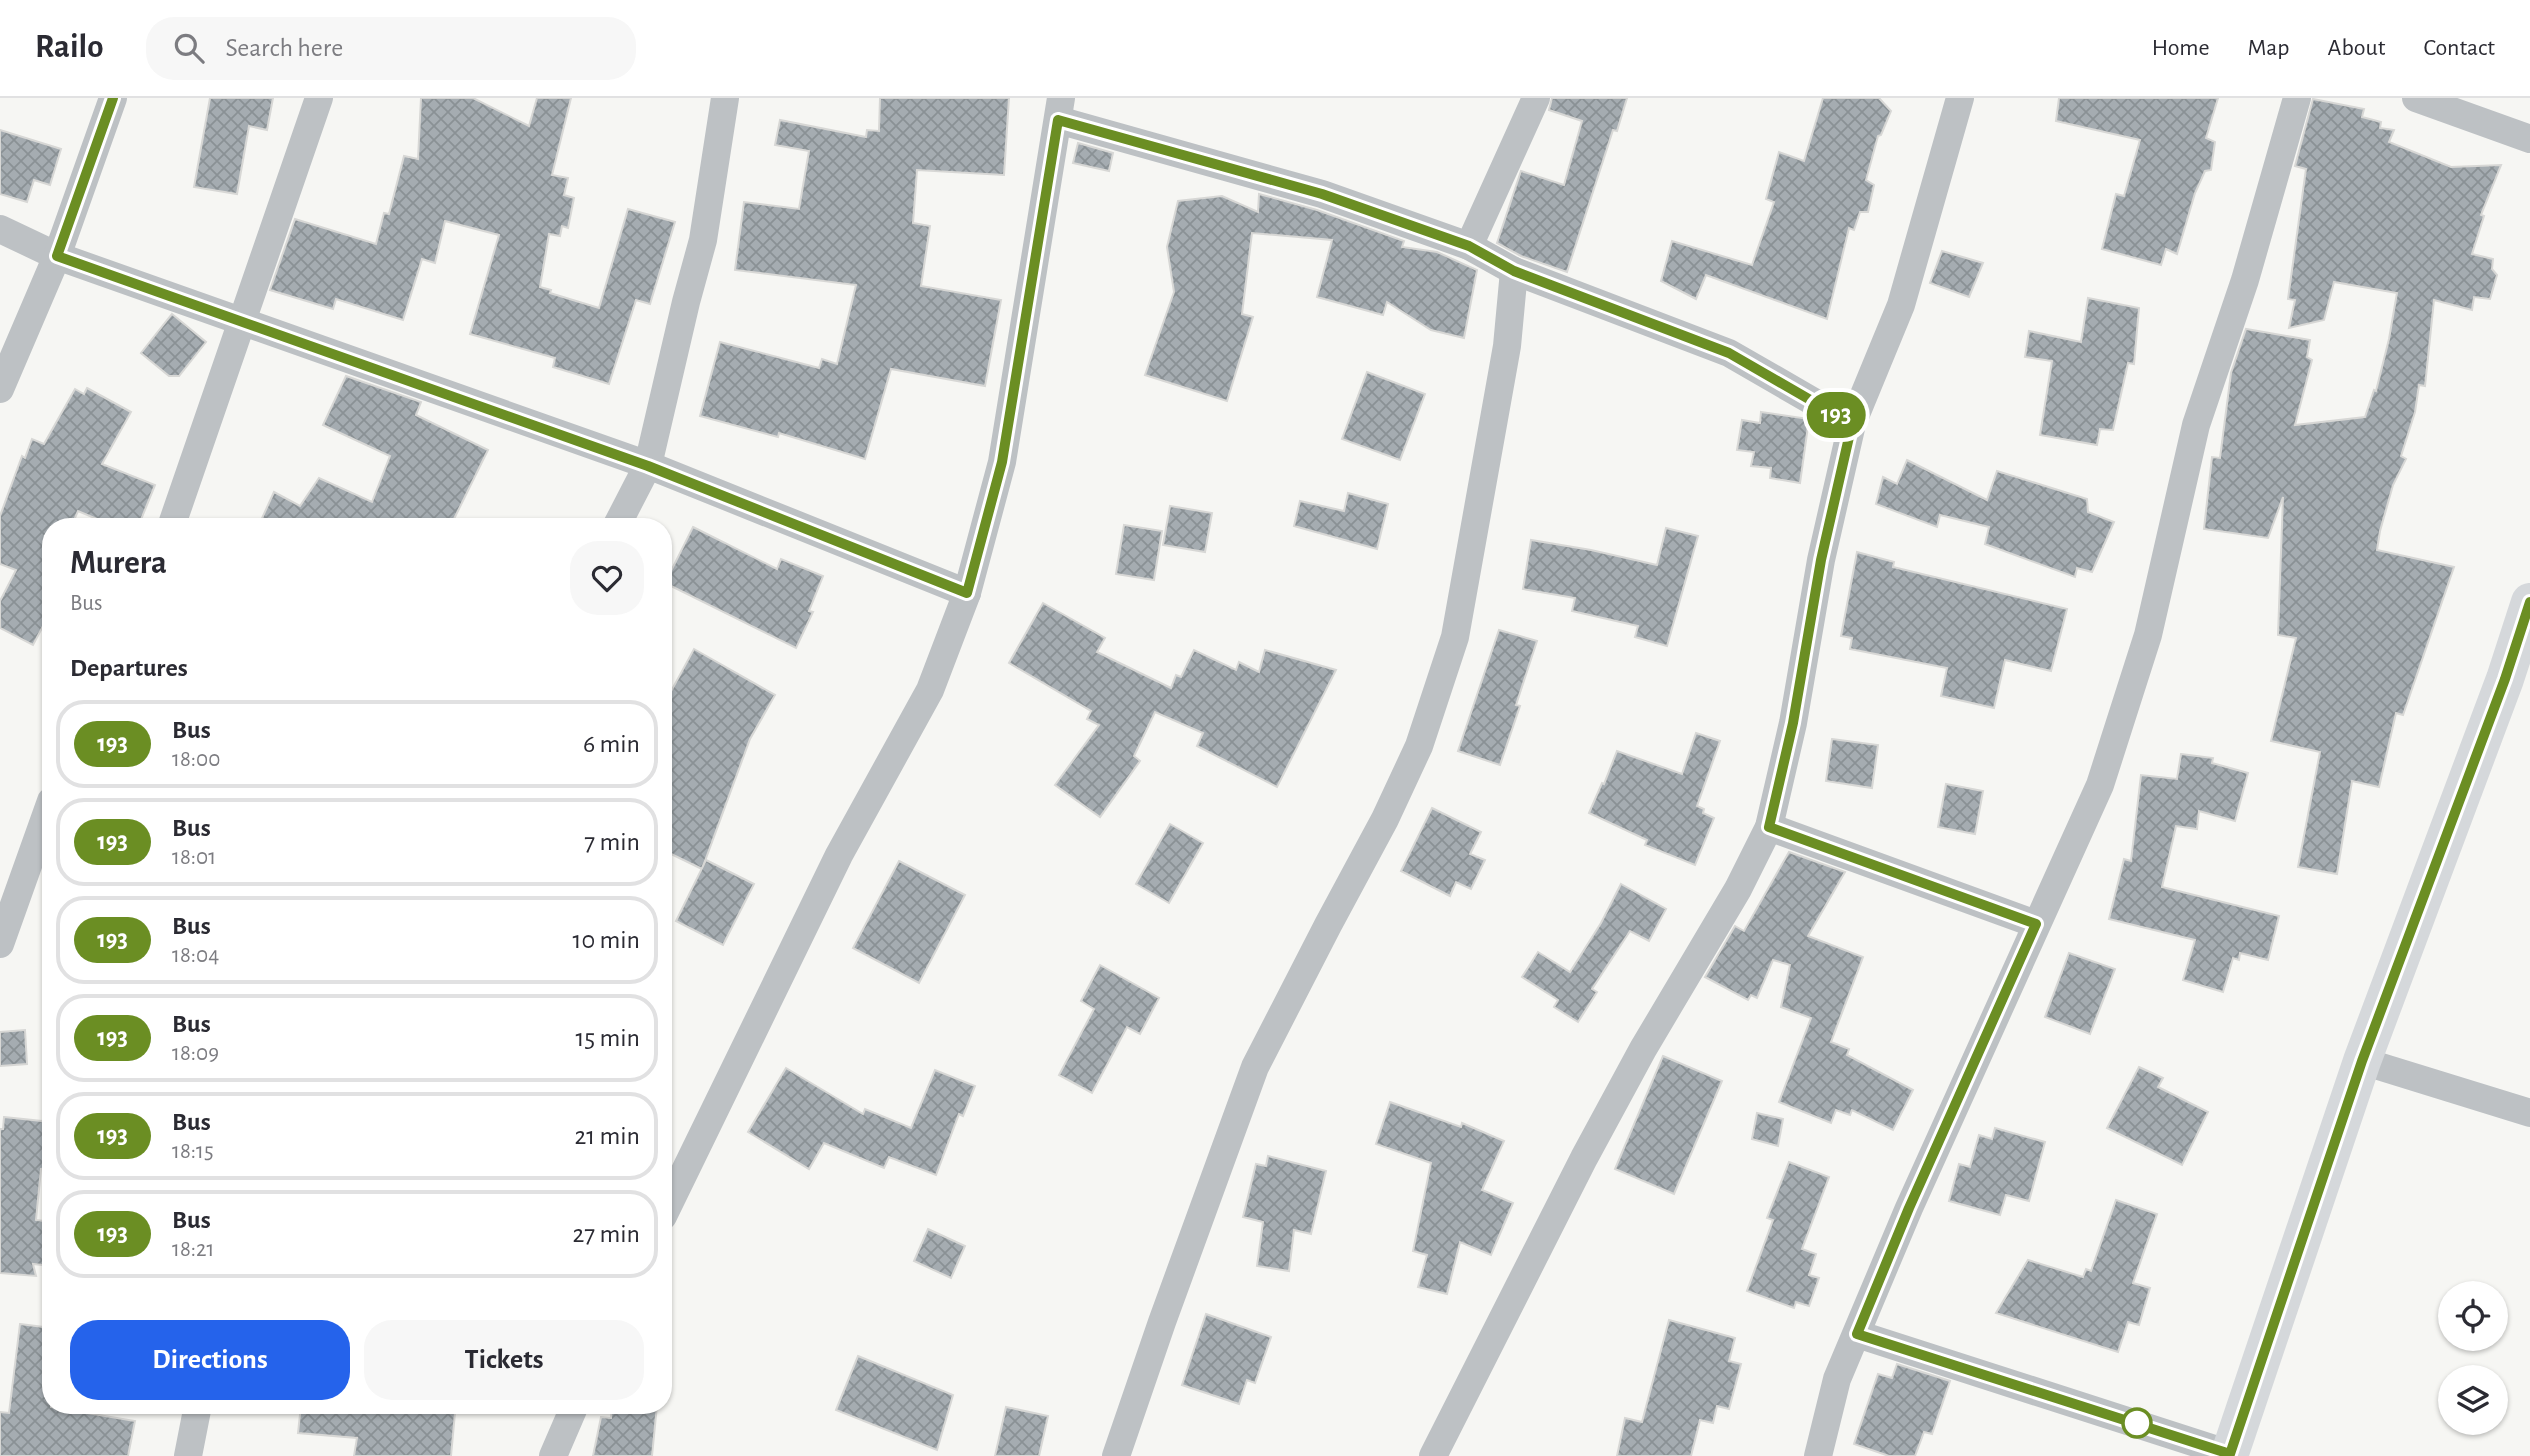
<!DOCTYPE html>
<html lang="en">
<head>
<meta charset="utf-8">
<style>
	body { margin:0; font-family:"Alegreya Sans",sans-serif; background:#f7f7f7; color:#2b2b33; height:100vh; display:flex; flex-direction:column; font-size:26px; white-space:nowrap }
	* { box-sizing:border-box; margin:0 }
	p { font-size:23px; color:#7c7c81 }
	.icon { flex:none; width:38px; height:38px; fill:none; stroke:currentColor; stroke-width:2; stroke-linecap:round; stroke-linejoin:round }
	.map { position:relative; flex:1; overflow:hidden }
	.panel { position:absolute; left:42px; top:420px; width:630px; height:896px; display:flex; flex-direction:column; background:#fff; border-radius:28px; box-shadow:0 2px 5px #0004 }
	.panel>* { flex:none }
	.badge { padding:0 14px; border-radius:23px; font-size:24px; line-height:46px }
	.controls { position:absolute; left:2438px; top:1183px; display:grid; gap:14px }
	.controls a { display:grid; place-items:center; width:70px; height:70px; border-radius:50%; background:#fff; box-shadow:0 2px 5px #0004; font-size:35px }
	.map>.badge { position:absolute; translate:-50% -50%; box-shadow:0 0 0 4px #fff }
	h2 { padding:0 28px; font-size:26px; line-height:63px }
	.round { display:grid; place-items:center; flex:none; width:74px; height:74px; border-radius:28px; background:#f7f7f7 }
	.head { display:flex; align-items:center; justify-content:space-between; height:119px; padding:0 28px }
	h1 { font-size:33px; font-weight:700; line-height:52px }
	.cta { display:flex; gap:14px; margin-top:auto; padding:14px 28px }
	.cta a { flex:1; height:80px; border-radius:28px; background:#2563eb; color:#fff; font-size:28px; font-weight:700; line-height:80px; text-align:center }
	.cta a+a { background:#f7f7f7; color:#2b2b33 }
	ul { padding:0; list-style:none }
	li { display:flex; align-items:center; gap:21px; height:88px; margin:0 14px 10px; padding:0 14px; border:4px solid #e1e1e2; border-radius:28px }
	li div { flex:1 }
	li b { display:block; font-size:26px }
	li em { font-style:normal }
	li .badge { min-width:77px; font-weight:700; text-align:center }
	header { display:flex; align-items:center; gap:42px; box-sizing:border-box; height:98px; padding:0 35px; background:#fff; border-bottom:2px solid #e1e1e2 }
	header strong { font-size:33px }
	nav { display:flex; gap:38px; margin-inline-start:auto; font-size:24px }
	.search { width:490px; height:63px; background:#f7f7f7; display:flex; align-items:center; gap:18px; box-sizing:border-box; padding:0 24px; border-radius:28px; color:#7c7c81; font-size:26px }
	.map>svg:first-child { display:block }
	.building { fill:url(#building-cross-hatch); stroke:#d7d7d5; stroke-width:2 }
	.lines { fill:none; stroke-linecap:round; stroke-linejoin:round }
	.street { stroke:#bdc1c4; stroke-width:28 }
	.secondary { stroke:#d5d8db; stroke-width:38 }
	.line-casing { stroke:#fff; stroke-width:16 }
	.line { stroke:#6b8e23; stroke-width:10 }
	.stop-dot { fill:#fff; stroke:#6b8e23; stroke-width:3.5 }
</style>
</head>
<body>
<header>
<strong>Railo</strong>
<div class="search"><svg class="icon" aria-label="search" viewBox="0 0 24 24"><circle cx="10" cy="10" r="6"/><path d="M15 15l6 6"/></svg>Search here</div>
<nav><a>Home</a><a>Map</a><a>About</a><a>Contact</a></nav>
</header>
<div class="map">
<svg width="2530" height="1358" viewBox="0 0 2530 1358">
	<defs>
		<pattern id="building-cross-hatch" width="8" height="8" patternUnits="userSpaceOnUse" patternTransform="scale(1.75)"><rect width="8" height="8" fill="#a5acb1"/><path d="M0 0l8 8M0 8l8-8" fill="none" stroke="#8a9195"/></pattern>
	</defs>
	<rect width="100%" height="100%" fill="#f6f6f3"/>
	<g class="building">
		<path d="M210,0h63l-6,32 -18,-4 -12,68 -43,-7z"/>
		<path d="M421,0h52l56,28 8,-28h34l-19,77 16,3 -4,17 10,3 -6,30 -6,-2 -2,10 -11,-2 -9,53 11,3 -1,3 49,15 29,-99 47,13 -25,82 -14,-4 -27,84 -56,-17 2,-9 -85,-24 29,-99 -54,-14 -10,42 -13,-4 -19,61 -67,-21 -3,10 -63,-19 25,-71 81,25 8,-31 5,1 15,-58 14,3z"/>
		<path d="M880,0h129l-5,77 -87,-5 -4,53 17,3 -9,60 80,14 -16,86 -94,-17 -26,90 -86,-26 -1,4 -78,-21 20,-74 99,26 3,-9 15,5 19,-79 -121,-15 9,-68 55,7 10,-58 -34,-6 5,-25 86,17 1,-7 12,1z"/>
		<path d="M1552,0h75l-10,33 -4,-1 -46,142 -46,-16 -24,-13 24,-72 43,14 18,-64 -33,-11z"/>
		<path d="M1823,0h56l12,13 -10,24 -3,1 -12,44 8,5 -6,27h-8l-6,18 -5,-2 -22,91 -121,-44 -10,24 -35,-18 11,-40 80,24 22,-63 -8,-3 13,-47 25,9z"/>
		<path d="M2059,0h159l-12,40 9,4 -4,28 -6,1 -10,22 -18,61 -11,-5 -5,16 -59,-16 14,-55 8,2 16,-56 -84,-19z"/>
		<path d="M2313,1l51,10 -2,8 19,5 -1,6 14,2 -5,12 62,25 50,-2 -20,50 3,1 -12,38 21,5 -1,10 5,6 -7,24 -16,-2 -2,13 -38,-10 -9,86 -6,-1 -4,27 -14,44 5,3 -13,26 -13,46 -3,19 77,17 -51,148 -7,-2 -17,74 -27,-6 -15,93 -39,-7 22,-115 -49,-11 25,-103 -18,-3 5,-138 -15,41 -64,-9 8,-72 8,1 11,-85 15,-44 64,11 -3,17 5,3 -17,65 70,-8 9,-27 2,1 13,-52 8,-46 -63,-11 -10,38 -35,8 6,-28 -7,-1 18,-130 -11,-3z"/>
		<path d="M0,32l61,19 -11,36 -16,-5 -7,22 -27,-8z"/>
		<path d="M1078,45l35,10 -4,18 -36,-8z"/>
		<path d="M1259,96l58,16 87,31 -2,6 35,5 40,18 -13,68 -33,-8 -44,-28 -4,13 -66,-18 15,-57 -80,-7 -10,81 11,3 -26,84 -82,-26 29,-83 -7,-45 11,-46 44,-5 36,16z"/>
		<path d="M1942,153l41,12 -14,34 -39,-14z"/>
		<path d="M2088,200l51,10 -5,56 -6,-1 -15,67 -13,-1 -3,16 -57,-10 12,-74 -27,-4 4,-26 52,11z"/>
		<path d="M172,216l34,28 -27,34h-10l-28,-23z"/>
		<path d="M1367,274l58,22 -25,66 -58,-21z"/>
		<path d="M346,278l75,26 -5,13 72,35 -38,77h-192l16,-35 26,14 19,-28 53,24 18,-46 -67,-31z"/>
		<path d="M87,290l44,24 -29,52 53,21 -17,42h-22l-38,-16 -7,16h-20v84l-18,34 -33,-17v-27l16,-31 -16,-6v-48l22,-60 3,2 7,-19 12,5 31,-55 9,5z"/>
		<path d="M1761,314l48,7 -9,64 -30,-5 1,-10 -20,-2 3,-14 -17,-2 5,-30 18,3z"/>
		<path d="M1907,362l80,40 10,-29 90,28 1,13 26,10 -22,50 -15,-4 -2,9 -90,-33 4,-17 -49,-12 -3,12 -61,-23 7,-27 14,7z"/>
		<path d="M1348,395l40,11 -11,45 -83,-23 6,-25 44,10z"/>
		<path d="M1170,408l42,7 -7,39 -42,-7z"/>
		<path d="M1124,427l38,6 -8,49 -38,-6z"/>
		<path d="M693,429l84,42 4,-10 42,17 -14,35 4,1 -17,36 -131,-65z"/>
		<path d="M1666,430l32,8 -31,110 -32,-9 3,-11 -66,-15 3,-13 -52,-9 8,-49 60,10 66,15z"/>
		<path d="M1857,454l37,10 -1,5 174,42 -16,62 -46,-11 -11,48 -53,-12 6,-28 -97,-19 2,-11 -11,-2z"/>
		<path d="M1043,505l62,35 -8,14 74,36 5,-13 5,2 13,-27 42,20 3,-8 20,10 6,-22 71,20 -59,117 -80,-41 6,-13 -48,-21 -21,44 6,5 -40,56 -45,-32 44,-60 -12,-6 4,-8 -82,-48z"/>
		<path d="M1499,532l38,11 -21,64 4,1 -20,59 -42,-14z"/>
		<path d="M694,551l81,46 -25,44 -48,130 -39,-19v-144z"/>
		<path d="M1696,635l24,8 -23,65 7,3 -1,4 11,5 -19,47 -50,-20 2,-5 -58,-27 13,-30 2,1 13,-33 65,23z"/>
		<path d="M1832,641l46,6 -6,43 -46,-7z"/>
		<path d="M2181,656l32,4 -1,5 36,10 -13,48 -36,-10 -2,18 -21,-3 -14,61 117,29 -11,44 -28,-7 -1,7 -6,-2 -10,34 -40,-12 12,-40 -86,-21 15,-60 7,2 10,-86 36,4z"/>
		<path d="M1946,686l37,7 -8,43 -37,-7z"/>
		<path d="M1432,710l49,24 -11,22 15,6 -14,29 -15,-7 -6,14 -49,-25z"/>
		<path d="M1170,726l33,19 -34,60 -33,-19z"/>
		<path d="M1789,754l56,20 -37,64 55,21 -32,85 18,7 -2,6 66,35 -20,40 -41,-20 -2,5 -14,-5 -5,13 -52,-21 32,-84 -30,-11 9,-42 -17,-5 -16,38 -6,-3 -3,5 -43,-23 30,-51 9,5z"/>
		<path d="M706,762l48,24 -31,61 -47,-24z"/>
		<path d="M899,763l66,34 -46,88 -66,-35z"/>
		<path d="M1621,786l45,25 -17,32 -19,-10 -38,58 5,3 -19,30 -24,-15 4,-7 -36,-23 16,-25 32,20 31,-49z"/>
		<path d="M2069,855l46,16 -25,65 -45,-17z"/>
		<path d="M1100,867l59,33 -19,36 -13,-7 -35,66 -33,-18 35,-66 -13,-8z"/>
		<path d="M25,932l2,34 -27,2v-34z"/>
		<path d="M1663,958l59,25 -48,113 -59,-25z"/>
		<path d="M2139,969l24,11 -5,9 50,25 -26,53 -75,-37z"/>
		<path d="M786,970l77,46 2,-5 46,19 24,-58 40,16 -12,30 -4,-2 -23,61 -47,-18 -5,11 -60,-25 -15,26 -61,-37z"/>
		<path d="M1390,1004l71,25 1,-4 42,18 -22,49 31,13 -22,52 -31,-13 -13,52 -29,-7 9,-32 -14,-4 18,-88 -55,-19z"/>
		<path d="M1757,1015l26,6 -5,27 -26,-7z"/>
		<path d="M4,1019l47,5 -3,46 -7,1 -5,51 15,2v44l-18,-2 3,12 -36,-3v-144h3z"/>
		<path d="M1995,1030l50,14 -16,59 -23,-6 -6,20 -51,-14 10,-37 11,3 9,-32 13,4z"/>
		<path d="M1268,1058l58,15 -15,63 -17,-4 -5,41 -32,-5 6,-44 -20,-5 13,-53 10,2z"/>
		<path d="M1789,1064l40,15 -27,72 14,5 -7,21 10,3 -10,28 -13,-4 -2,6 -47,-17 26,-71 -6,-2z"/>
		<path d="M2116,1102l41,14 -24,69 17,5 -11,37 -11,-3 -10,30 -122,-39 32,-53 55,17 3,-8 5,2z"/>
		<path d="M928,1131l37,17 -14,32 -37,-17z"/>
		<path d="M1206,1216l65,23 -16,46 -8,-3 -8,24 -57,-19z"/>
		<path d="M1669,1222l66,18 -6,23 12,3 -12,45 -12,-3 -4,17 -13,-3 -9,36h-74l8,-38 17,4z"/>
		<path d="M20,1226l31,4v79l84,14 -7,35h-128v-44l9,1z"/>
		<path d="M858,1258l95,39 -16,55 -101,-40z"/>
		<path d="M1897,1266l53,17 -18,53 -8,-2 -9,24h-26l-35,-12 24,-70 14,4z"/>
		<path d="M301,1307h92v3l62,5 -4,43h-97l3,-18 -59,-5z"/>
		<path d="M612,1307h45l-5,51h-59l8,-39 10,1z"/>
		<path d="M1006,1309l42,9 -9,40h-44z"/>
	</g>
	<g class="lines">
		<g class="street">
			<path d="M2416,0l114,41"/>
			<path d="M1058,22l264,74 147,52 45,25 215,82 123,71"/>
			<path d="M0,131l57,27 591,209 319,128"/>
			<path d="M1469,148l67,-148"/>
			<path d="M0,291l57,-133 56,-158"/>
			<path d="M171,429l148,-429"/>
			<path d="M616,429l32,-62 38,-163 17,-62 22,-142"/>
			<path d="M1769,729l267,97"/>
			<path d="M0,846l51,-143"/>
			<path d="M2362,963l168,52"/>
			<path d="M663,1118l176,-361 91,-165 37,-97 35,-131 59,-364"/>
			<path d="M1857,1236l373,120"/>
			<path d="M188,1358l10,-51"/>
			<path d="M553,1358l22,-51"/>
			<path d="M1116,1358l46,-134 93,-255 73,-142 57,-106 34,-73 36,-109 52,-291 7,-75"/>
			<path d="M1433,1358l151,-298 59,-109 95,-160 31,-62 24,-104 28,-163 31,-136 49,-119 59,-207"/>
			<path d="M1818,1358l19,-77 72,-171 191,-423 48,-150 48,-210 49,-145 52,-182"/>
		</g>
		<path class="secondary" d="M2229,1358l133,-395 143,-382 25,-77"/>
	</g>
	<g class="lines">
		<defs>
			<path id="line" d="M113,0l-56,158 591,210 319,127 35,-131 56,-342 264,74 147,52 45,25 215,82 123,71 -31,136 -28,163 -24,104 267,97 -127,284 -52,126 373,120 132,-393 143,-382 25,-77"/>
		</defs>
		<use href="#line" class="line-casing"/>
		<use href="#line" class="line"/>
	</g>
	<circle class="stop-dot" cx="2137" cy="1325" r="14"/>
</svg>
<div class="controls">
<a><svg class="icon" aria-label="locate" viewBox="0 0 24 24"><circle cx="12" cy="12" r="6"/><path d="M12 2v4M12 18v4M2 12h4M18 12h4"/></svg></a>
<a><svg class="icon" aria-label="layers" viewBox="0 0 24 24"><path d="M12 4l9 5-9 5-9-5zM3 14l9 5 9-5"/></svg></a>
</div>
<b class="badge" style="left:1836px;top:317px;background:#6b8e23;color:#fff">193</b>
<section class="panel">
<div class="head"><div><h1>Murera</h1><p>Bus</p></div><a class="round"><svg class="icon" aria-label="heart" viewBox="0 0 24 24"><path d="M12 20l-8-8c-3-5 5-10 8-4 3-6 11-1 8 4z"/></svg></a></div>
<h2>Departures</h2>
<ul>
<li><span class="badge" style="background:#6b8e23;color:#fff">193</span><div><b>Bus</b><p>18:00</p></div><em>6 min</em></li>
<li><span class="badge" style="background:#6b8e23;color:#fff">193</span><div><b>Bus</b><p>18:01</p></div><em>7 min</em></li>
<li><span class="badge" style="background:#6b8e23;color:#fff">193</span><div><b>Bus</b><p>18:04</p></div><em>10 min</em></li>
<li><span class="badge" style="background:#6b8e23;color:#fff">193</span><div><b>Bus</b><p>18:09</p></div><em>15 min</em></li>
<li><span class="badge" style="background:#6b8e23;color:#fff">193</span><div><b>Bus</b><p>18:15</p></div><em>21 min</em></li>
<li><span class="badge" style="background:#6b8e23;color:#fff">193</span><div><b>Bus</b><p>18:21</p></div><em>27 min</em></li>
</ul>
<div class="cta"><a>Directions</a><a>Tickets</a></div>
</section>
</div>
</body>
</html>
